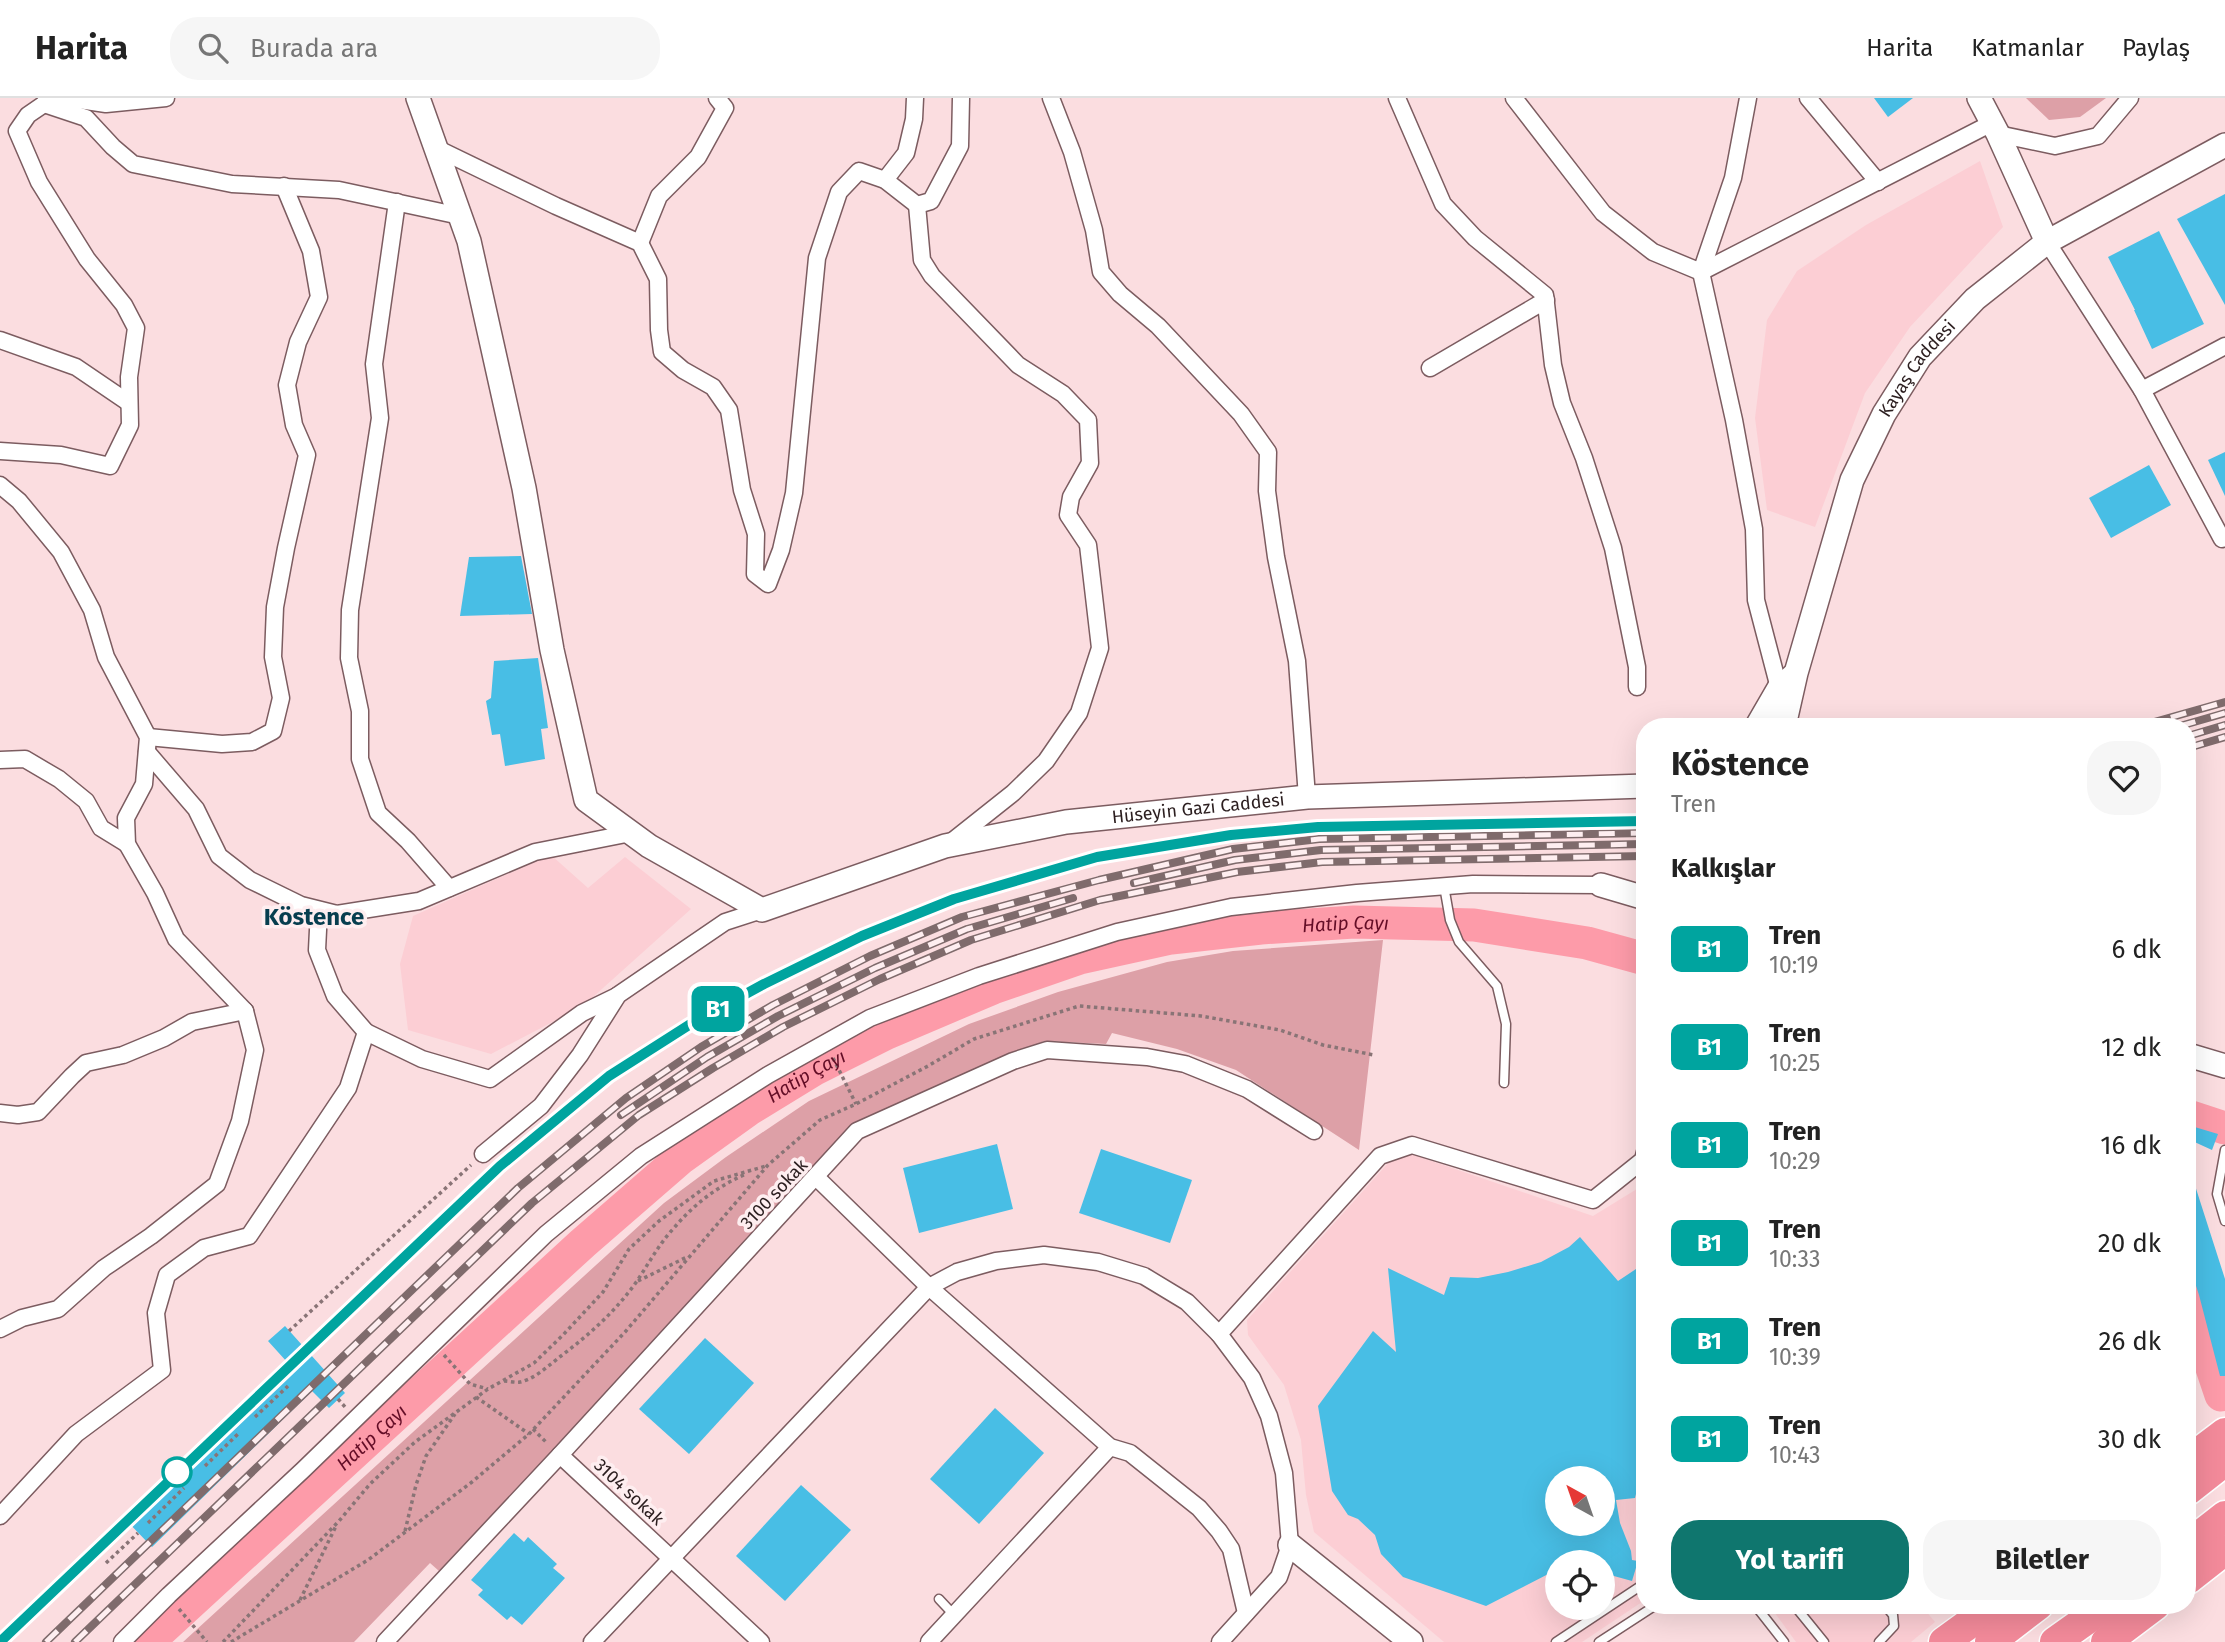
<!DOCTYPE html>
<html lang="tr">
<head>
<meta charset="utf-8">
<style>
	body { margin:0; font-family:"Fira Sans",sans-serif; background:#f6f6f6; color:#222; height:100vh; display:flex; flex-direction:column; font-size:26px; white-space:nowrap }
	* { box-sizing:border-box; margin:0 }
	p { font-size:23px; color:#767676 }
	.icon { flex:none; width:38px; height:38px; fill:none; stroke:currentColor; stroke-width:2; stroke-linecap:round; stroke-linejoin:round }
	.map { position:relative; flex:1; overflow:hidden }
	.side { position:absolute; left:1636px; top:620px; width:560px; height:896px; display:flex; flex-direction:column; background:#fff; border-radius:28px; box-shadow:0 7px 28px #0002 }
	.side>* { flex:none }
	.badge { padding:0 14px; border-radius:10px; font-size:24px; line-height:46px }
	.needle { width:46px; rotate:320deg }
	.tools { position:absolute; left:1545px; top:1368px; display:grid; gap:14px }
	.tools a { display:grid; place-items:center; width:70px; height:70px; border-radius:50%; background:#fff; box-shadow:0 7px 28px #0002; font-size:35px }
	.map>.badge { position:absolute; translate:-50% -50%; box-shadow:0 0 0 4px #fff }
	h2 { padding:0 35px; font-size:26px; line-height:63px }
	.round { display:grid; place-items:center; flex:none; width:74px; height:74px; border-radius:28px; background:#f6f6f6 }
	.summary { display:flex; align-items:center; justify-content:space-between; height:119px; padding:0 35px }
	h1 { font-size:33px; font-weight:700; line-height:52px }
	.action { display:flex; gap:14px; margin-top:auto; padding:14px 35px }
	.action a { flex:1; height:80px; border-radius:28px; background:#0f766e; color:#fff; font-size:28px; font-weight:700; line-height:80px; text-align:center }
	.action a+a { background:#f6f6f6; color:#222 }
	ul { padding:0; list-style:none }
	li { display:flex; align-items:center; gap:21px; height:98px; padding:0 35px }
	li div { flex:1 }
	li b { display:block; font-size:26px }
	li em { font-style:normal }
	li .badge { min-width:77px; font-weight:700; text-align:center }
	header { display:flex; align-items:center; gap:42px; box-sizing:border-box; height:98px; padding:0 35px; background:#fff; border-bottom:2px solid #e0e0e0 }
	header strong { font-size:33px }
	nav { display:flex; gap:38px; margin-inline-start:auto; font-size:24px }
	.search { width:490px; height:63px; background:#f6f6f6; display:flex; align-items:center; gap:18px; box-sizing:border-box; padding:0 24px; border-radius:28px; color:#767676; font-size:26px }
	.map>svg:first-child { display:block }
	.built { fill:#fcced4; fill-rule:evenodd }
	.green { fill:#dda0a7 }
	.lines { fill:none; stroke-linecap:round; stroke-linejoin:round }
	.river { stroke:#fd9ba9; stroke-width:33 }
	.building { fill:#48bee5; fill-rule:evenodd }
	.lane-casing { stroke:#7c5c60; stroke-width:11 }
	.street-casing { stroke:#7c5c60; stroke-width:19 }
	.secondary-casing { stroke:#7c5c60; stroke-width:26 }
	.highway-casing { stroke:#fff; stroke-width:33 }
	.path { stroke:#897476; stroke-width:3.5; stroke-dasharray:3.5 3.5; stroke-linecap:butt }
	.lane { stroke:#fff; stroke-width:8 }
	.street { stroke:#fff; stroke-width:16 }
	.secondary { stroke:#fff; stroke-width:23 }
	.highway { stroke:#f38a9a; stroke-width:30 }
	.rail-casing { stroke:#7f6b6c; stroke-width:8 }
	.rail { stroke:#feeef0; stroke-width:5; stroke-dasharray:16; stroke-linecap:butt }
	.line-casing { stroke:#fff; stroke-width:16 }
	.line { stroke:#00a49f; stroke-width:10 }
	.stop-dot { fill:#fff; stroke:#00a49f; stroke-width:3.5 }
	.labels { text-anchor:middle; stroke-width:7; stroke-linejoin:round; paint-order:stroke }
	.street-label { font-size:18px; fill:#2b1e1f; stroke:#feeef0 }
	.water-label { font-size:19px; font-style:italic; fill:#630d26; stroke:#feeef0 }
	.district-label { font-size:24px; font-weight:bold; fill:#073e4f; stroke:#feeef0 }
</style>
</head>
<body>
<header>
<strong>Harita</strong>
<div class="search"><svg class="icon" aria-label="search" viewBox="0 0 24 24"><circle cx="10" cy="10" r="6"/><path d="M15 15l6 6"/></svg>Burada ara</div>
<nav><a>Harita</a><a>Katmanlar</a><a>Paylaş</a></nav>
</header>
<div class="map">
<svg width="2225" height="1544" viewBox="0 0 2225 1544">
	<rect width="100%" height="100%" fill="#fbdde0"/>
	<g class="built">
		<path d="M1980,63l23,66 -93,100 -45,66 -50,134 -48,-17 -12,-92 12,-98 30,-49 69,-46z"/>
		<path d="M551,757l37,33 37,-31 66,52 -108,97 -92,48 -83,-24 -8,-66 13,-48z"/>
		<path d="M1411,1056l182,62 52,-32v416l-63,42h-138l-130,-110 -8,-37 -5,-55 -17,-55 -36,-50 -1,-15 143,-159zM1558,1381h45v45h-45zM1558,1465h45v45h-45z"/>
		<path d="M1769,1507h152l14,17 -24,20h-115z"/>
	</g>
	<g class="green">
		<path d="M2026,0h80l-26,19 -31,3z"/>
		<path d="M1383,842l-24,210 -123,-80 -59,-21 -65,-16 -6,11 -62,-3 -160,69 -32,17 -298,324 -115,120 -9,-8 -76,79h-171l481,-439 62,-46 83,-56 160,-77 89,-32 109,-30 66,-11z"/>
	</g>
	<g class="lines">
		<g class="river">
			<path d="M2188,1018l37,12"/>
			<path d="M2188,1199l33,98"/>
			<path id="s1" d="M148,1544l435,-399 98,-85 67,-48 67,-41 72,-36 106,-45 87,-30 91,-20 90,-10 93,-6 120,3 113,18 58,16"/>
		</g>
	</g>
	<g class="building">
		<path d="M1874,0h39l-25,19z"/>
		<path d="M2225,96v111l-48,-86z"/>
		<path d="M2159,133l45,93 -52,25 -18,-39h1l-27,-53z"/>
		<path d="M2225,354v44l-17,-36z"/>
		<path d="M2149,367l22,40 -60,33 -22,-40z"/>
		<path d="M521,458l11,58 -72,2 9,-59z"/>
		<path d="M538,560l10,70 -7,1 4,30 -40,7 -5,-32 -8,1 -6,-34 5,-3 3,-37z"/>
		<path d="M2188,1027l30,9 -6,16 -24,-11z"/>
		<path d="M997,1046l16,65 -94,24 -16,-65z"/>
		<path d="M1101,1051l91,31 -22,63 -91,-30z"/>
		<path d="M2188,1075h3l34,106v97h-5l-21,-81 -11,-34z"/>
		<path d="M1580,1139l38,44 27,-18v195l-10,40 -19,2 4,23 11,28 1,9 6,1 -6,20 -29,-8v-10h-45v6l-72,37 -83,-29 -22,-23 -6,-19 -17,-16 -10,-4 -16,-24 -14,-85 55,-75 23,21 -8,-84 56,27 6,-18 28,1 30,-6 33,-10 28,-15zM1558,1381h45v45h-45z"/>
		<path d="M285,1228l60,67 -16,15 -17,-17 -160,156 -28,-29 163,-156 -19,-21z"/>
		<path d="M705,1240l49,45 -65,71 -50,-45z"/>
		<path d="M995,1310l49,45 -65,71 -49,-45z"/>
		<path d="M801,1387l50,45 -66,71 -49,-45z"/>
		<path d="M514,1435l10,9 4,-5 29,27 -4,4 12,10 -43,47 -11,-9 -4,4 -29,-25 5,-5 -12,-10z"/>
	</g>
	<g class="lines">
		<defs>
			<g id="lane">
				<path d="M1444,788l6,34 9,22 38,44 9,38 -2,59"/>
				<path d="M2225,1052l-8,44 8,27"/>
				<path d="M939,1501l15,16"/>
				<path d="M1755,1507l29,37"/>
				<path d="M1794,1507l30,37"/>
				<path d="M1556,1544l89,-59"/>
				<path d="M1599,1544l57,-37"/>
				<path d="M1879,1544l15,-16 -1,-11 -8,-10"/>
			</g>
			<g id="street">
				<path d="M66,0l40,6 60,-6"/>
				<path d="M1051,0l21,54 22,78 7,42 19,22 38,32 83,88 27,38 -1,39 9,66 21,104 10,136"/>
				<path d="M1397,0l46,106 32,34 70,57 8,70 9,38 22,55 29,90 24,119v20"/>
				<path d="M1514,0l89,115 50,39 48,20"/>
				<path d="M1748,0l-15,80 -32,94 33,148 20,109 2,71 23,88"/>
				<path d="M1808,0l70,84"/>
				<path d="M44,6l42,14 27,29 20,17 99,20 107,6 121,26"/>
				<path d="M1998,36l57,12 43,-10 32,-38"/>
				<path d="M436,50l120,58 84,37 18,36 1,51 3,22 21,18 30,17 16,23 13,80 14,44 -1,40 13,10 13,-34 13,-57 23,-235 22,-66 20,-21 26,9 32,25 14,-4 29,-55 1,-48"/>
				<path d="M885,82l21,-27 8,-34 1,-21"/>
				<path d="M397,104l-23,162 6,54 -30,192 -1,48 11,53v48l18,54 30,28 41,47"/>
				<path d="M917,107l5,55 10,16 86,89 45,29 25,26 2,43 -19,34 -3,18 20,30 12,103 -21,65 -33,48 -33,32 -63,50"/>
				<path d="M2047,144l95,148 80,149 3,-1"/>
				<path d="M640,145l19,-47 39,-39 27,-49 -8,-10"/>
				<path d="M1701,174l291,-149"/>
				<path d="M0,242l76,27 53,36"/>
				<path d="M1430,270l116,-68"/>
				<path d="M2142,292l83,-44"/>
				<path d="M0,353l61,4 49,11 20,-41 -1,-48 7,-49 -12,-23 -37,-46 -48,-77 -22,-51 11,-16 25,-17"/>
				<path d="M0,387l19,16 42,51 31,58 14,47 42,80 -4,47 -18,34 1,26 28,49 21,46 69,72 10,39 -15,71 -23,63 -66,52 -47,32 -46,41 -36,9 -22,11"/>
				<path d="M148,639l74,7 30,-2 21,-11 8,-33 -8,-41 2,-50 11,-59 21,-93 -13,-30 -7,-40 11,-43 21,-45 -8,-46 -27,-65"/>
				<path d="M147,654l49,57 23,47 31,24 51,25 36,9 82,-13 116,-49 96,-19"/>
				<path d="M0,662l25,-1 34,20 27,22 15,27 26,16"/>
				<path d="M366,934l56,27 68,20 92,-66 35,-17"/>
				<path d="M0,1015l18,2 20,-3 34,-36 14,-13 37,-8 41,-17 28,-16 53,-11"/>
				<path d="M483,1056l58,-48 39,-51 38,-60 107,-73 37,-12"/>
				<path d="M816,1079l113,110 181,160 20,6 69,55 20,23 12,18 15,64"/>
				<path d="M560,1357l201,187"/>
				<path d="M0,1418l76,-82 86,-64 -6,-57 11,-38 37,-27 45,-12 99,-148 18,-56 -31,-36 -18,-46 2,-40"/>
				<path d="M122,1544l47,-47 134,-125 243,-236 95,-78 127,-81 102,-57 109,-42 138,-44 114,-25 126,-14 116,-9 128,1"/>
				<path d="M385,1544l175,-187 297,-324 156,-70 34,-11 100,7 38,7 62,25 67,42"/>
				<path d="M592,1544l337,-355 28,-15 39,-11 48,-6 54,7 46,14 43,26 32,32"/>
				<path d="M929,1544l181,-195"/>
				<path d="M1220,1544l59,-65 11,-32 -6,-72 -15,-57 -17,-38 -33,-44 161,-178 32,-11 181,55 50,-40 2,-8"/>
			</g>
			<g id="secondary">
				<path id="s2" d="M418,0l51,143 55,247 28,162 34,150 63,46 113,64 183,-64 121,-24 241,-25 338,-11"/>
				<path d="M1979,0l19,36 49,108"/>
				<path d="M1757,628l22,-38 15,-13"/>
				<path id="s3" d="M1784,628l12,-53 56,-193 32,-66 36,-57 55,-58 72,-57 178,-97"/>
				<path d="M1601,787l44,13"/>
				<path d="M2188,957l37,11"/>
				<path d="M1290,1447l121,97"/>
			</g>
			<g id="highway">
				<path d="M2188,1363l37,-28"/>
				<path d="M2188,1392l37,-29"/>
				<path d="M2188,1447l37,-29"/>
				<path d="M2188,1481l37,-29"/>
				<path d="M1944,1544l51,-37"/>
				<path d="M1990,1544l48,-37"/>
				<path d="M2055,1544l52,-37"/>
				<path d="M2106,1544l49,-37"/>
			</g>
		</defs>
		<use href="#lane" class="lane-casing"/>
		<use href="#street" class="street-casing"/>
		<use href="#secondary" class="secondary-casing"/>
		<use href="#highway" class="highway-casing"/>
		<g class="path">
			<path d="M833,960l23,46"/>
			<path d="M638,1183l49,-24"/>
			<path d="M289,1233l182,-166"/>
			<path d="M444,1257l26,29 18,5"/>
			<path d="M504,1283c5,0 12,2 16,1 15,-3 29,-17 41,-26 29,-22 55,-45 76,-75 12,-18 22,-37 37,-53 20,-24 44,-42 72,-54"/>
			<path d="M476,1299l53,37"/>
			<path d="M338,1301l8,9"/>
			<path d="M255,1319l33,-31"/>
			<path d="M533,1331l13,13"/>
			<path d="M205,1368l35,-34"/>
			<path d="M148,1425l36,-35"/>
			<path d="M405,1433l11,-46 10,-29 29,-42"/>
			<path d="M106,1465l32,-30"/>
			<path d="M300,1502l36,-74"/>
			<path d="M179,1511l28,33"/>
			<path d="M223,1544l116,-121 31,-37 45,-42 73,-53 46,-26 29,-28 40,-43 26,-43 30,-28 55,-40 52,-15"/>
			<path d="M231,1544l137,-82 104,-78 57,-48 96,-102 143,-167 52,-45 36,-16 72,-38 46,-27 105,-33 122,10 79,14 43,15 51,10"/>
		</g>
		<use href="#lane" class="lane"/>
		<use href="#street" class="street"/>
		<use href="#secondary" class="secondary"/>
		<use href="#highway" class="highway"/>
		<defs>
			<g id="rail">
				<path d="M2140,628l85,-24"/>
				<path d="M2180,628l45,-13"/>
				<path d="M2188,638l37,-11"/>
				<path d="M2188,650l37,-11"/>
				<path d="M1134,785l101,-23 86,-10 324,-6"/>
				<path d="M621,1017l86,-58 71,-41 97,-48 92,-39 106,-31"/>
				<path d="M0,1544l500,-477 109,-89 80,-51 74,-41 99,-48 92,-37 143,-42 134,-22 87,-8 327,-6"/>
				<path d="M46,1544l472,-454 108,-90 75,-51 72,-42 97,-49 92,-39 137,-37 134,-31 86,-10 326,-6"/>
				<path d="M75,1544l457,-439 107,-88 74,-47 70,-41 97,-48 91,-39 129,-40 137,-28 85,-10 323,-6"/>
			</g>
		</defs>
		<use href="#rail" class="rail-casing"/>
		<use href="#rail" class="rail"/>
	</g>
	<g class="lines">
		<defs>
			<path id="line" d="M0,1544l500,-476 109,-90 80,-51 75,-41 98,-48 92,-37 143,-42 134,-22 87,-8 327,-6"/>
		</defs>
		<use href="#line" class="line-casing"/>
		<use href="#line" class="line"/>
	</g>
	<circle class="stop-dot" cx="177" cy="1374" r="14"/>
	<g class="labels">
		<g class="street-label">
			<text dy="6" stroke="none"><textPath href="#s3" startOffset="385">Kayaş Caddesi</textPath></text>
			<text dy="6" stroke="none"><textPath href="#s2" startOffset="1381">Hüseyin Gazi Caddesi</textPath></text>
			<text transform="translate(774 1096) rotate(-47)" y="6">3100 sokak</text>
			<text transform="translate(629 1394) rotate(43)" y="6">3104 sokak</text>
		</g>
		<g class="water-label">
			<text dy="7" stroke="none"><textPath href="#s1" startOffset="1437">Hatip Çayı</textPath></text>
			<text dy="7" stroke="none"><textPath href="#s1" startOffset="870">Hatip Çayı</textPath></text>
			<text dy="7" stroke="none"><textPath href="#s1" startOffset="303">Hatip Çayı</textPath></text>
		</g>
		<g class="district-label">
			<text x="314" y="827">Köstence</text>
		</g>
	</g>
</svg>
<div class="tools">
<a><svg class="needle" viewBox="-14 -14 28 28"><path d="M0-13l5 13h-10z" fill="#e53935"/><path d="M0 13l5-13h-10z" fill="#767676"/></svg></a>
<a><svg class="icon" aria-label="locate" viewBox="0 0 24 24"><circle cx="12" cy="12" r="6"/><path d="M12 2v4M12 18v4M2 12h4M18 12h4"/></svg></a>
</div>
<b class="badge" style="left:718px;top:911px;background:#00a49f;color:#fff">B1</b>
<section class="side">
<div class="summary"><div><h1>Köstence</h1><p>Tren</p></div><a class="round"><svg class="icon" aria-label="heart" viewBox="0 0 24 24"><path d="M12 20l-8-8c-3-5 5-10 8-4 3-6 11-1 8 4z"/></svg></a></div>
<h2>Kalkışlar</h2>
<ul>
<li><span class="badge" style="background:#00a49f;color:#fff">B1</span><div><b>Tren</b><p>10:19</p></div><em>6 dk</em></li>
<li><span class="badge" style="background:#00a49f;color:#fff">B1</span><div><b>Tren</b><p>10:25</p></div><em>12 dk</em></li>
<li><span class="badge" style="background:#00a49f;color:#fff">B1</span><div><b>Tren</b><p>10:29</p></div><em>16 dk</em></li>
<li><span class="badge" style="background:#00a49f;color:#fff">B1</span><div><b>Tren</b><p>10:33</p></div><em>20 dk</em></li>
<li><span class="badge" style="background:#00a49f;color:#fff">B1</span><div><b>Tren</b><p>10:39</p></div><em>26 dk</em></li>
<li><span class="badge" style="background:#00a49f;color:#fff">B1</span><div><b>Tren</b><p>10:43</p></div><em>30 dk</em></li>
</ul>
<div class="action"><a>Yol tarifi</a><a>Biletler</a></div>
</section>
</div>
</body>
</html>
